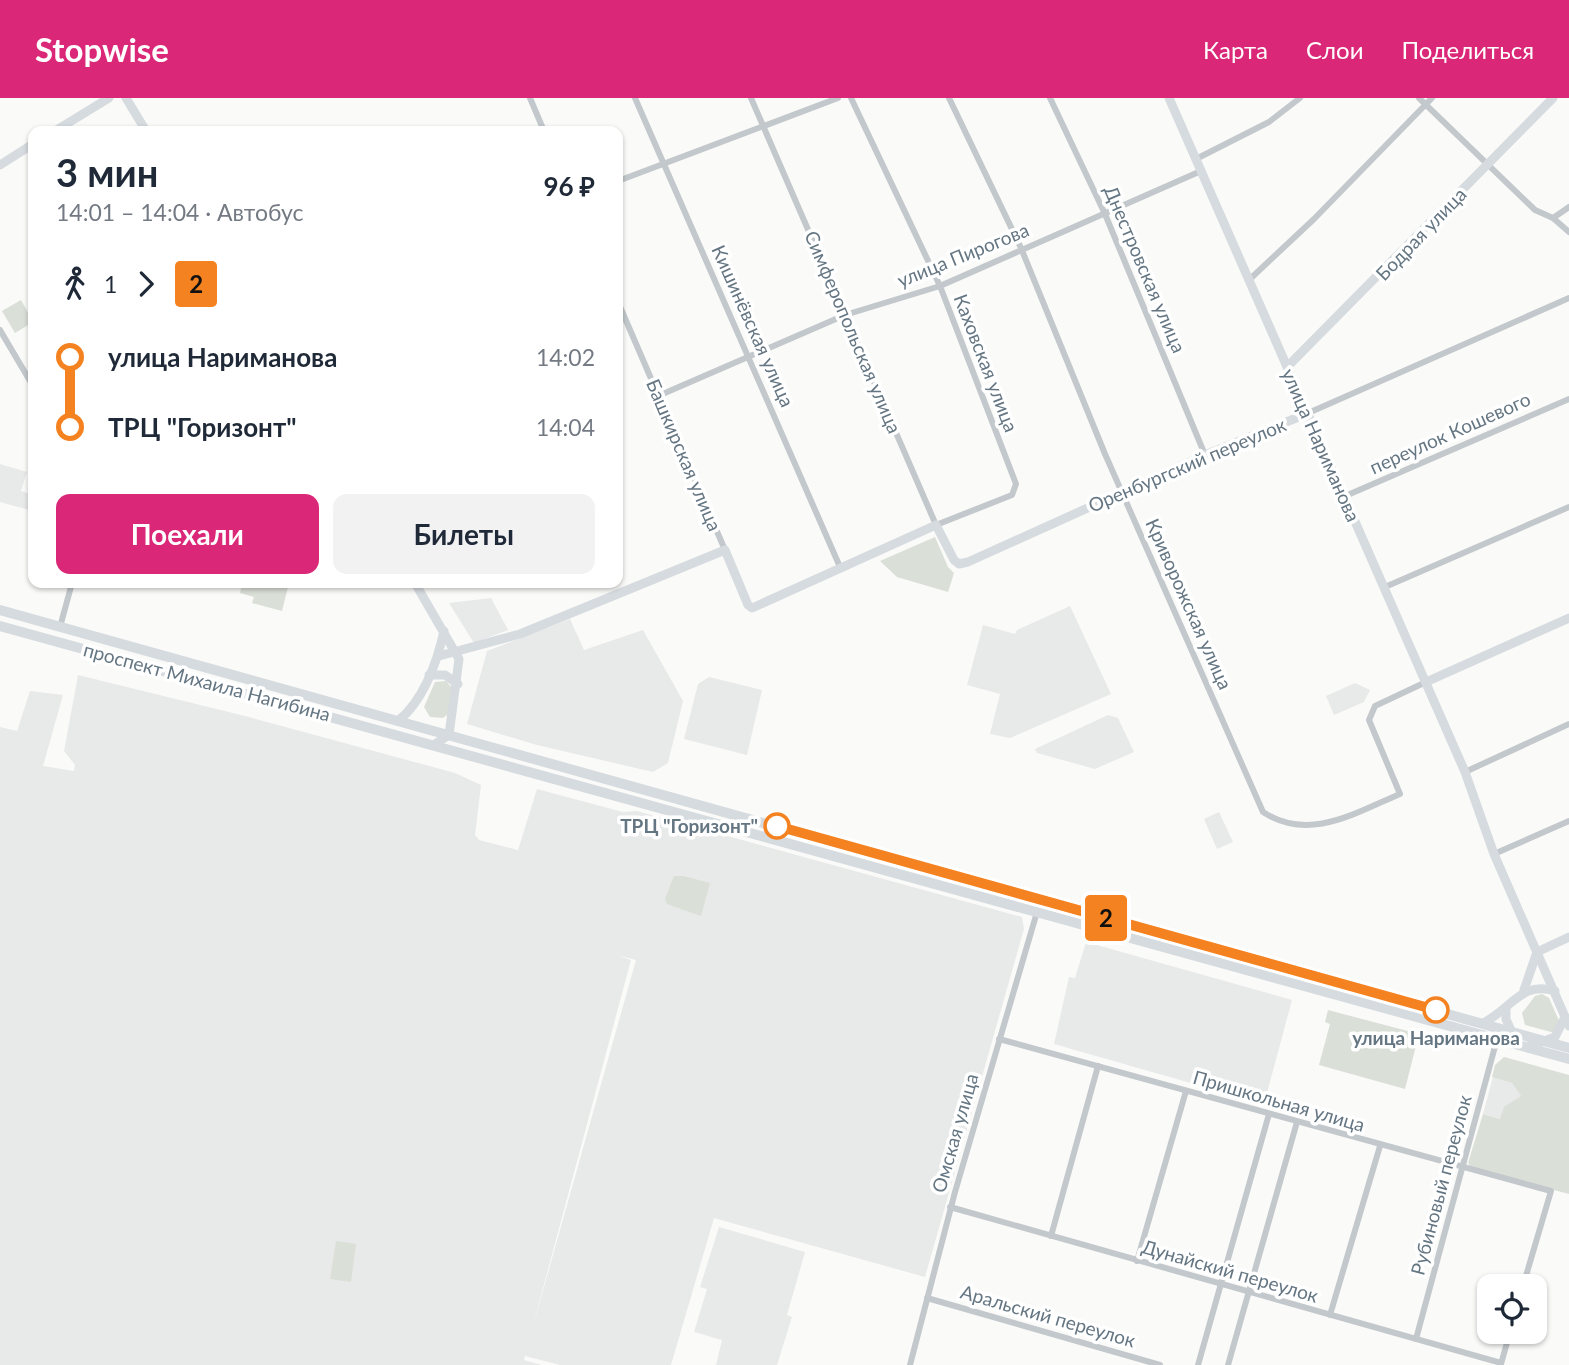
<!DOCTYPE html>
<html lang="ru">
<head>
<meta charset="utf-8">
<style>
	body { margin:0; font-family:Lato,sans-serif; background:#f2f2f3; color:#1f2937; height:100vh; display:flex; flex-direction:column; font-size:26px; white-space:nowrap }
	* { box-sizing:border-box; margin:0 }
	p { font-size:23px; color:#747a83 }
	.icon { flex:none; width:38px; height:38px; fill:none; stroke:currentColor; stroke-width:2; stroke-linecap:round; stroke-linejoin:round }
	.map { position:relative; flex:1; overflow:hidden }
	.panel { position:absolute; left:28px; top:28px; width:595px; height:462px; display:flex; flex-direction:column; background:#fff; border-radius:14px; box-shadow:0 2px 5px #0004 }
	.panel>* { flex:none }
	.badge { padding:0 14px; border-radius:5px; font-size:24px; line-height:46px }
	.controls { position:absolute; left:1477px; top:1176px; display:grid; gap:14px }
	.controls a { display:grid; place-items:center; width:70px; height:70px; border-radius:14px; background:#fff; box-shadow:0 2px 5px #0004; font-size:35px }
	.map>.badge { position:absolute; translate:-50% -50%; box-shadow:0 0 0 4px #fff }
	.legs { display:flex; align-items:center; gap:10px; height:77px; padding:0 28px; font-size:23px }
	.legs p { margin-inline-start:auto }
	.head { display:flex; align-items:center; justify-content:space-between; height:119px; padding:0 28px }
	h1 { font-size:38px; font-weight:700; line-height:52px }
	.cta { display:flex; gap:14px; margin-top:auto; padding:14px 28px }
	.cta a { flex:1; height:80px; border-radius:14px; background:#db2777; color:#fff; font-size:28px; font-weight:700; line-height:80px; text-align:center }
	.cta a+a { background:#f2f2f3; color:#1f2937 }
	ul { padding:0 28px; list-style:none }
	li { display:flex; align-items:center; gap:24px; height:70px; font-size:26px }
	li i { display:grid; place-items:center; width:10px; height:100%; margin:0 9px; background:currentColor }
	li i::after { content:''; width:18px; height:18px; margin:-9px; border:5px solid; border-radius:50%; background:#fff }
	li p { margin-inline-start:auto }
	li:first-child i { background:linear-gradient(#0000 50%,currentColor 0) }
	li:last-child i { background:linear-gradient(currentColor 50%,#0000 0) }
	header { display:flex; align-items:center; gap:42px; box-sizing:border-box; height:98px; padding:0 35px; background:#db2777; color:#fff }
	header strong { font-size:33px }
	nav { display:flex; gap:38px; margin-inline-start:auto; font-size:24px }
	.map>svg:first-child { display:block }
	.built { fill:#e8e9e9; fill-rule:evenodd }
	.green { fill:#dadfd7 }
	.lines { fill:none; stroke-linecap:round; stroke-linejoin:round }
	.street { stroke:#c3c8cc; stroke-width:6 }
	.secondary { stroke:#d6dbdf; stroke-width:9 }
	.primary { stroke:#d6dbdf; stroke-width:10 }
	.line-1-casing { stroke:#fff; stroke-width:16 }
	.line-1 { stroke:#f58220; stroke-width:10 }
	.stop-1-dot { fill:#fff; stroke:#f58220; stroke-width:3.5 }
	.labels { text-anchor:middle; stroke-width:7; stroke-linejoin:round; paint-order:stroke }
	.street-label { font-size:19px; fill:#657683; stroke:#fff }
	.stop-label { font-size:19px; font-weight:bold; fill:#657683; stroke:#fff; text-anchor:end }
</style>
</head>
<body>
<header>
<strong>Stopwise</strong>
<nav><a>Карта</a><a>Слои</a><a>Поделиться</a></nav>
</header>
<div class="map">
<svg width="1569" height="1267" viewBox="0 0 1569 1267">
	<rect width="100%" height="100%" fill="#fafaf8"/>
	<g class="built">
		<path d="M0,366l27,8 -6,19 12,4v16l-33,-9z"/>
		<path d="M491,500l17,32 -34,13 -25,-40z"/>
		<path d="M1070,508l41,88 -101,44 -20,-4 10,-40 -33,-9 16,-60 32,9 2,-4z"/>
		<path d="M570,521l14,31 59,-20 40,71 -15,62 -15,9 -116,-27 -70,-21 20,-73z"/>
		<path d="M78,577l167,41 210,57 26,12 -6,50 4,5 39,10 19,-61 86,23 14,-1 385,106 2,12 -99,348 -211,-59 -43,147h-111l-35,-9 -1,4 18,5h-542v-638l17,4 13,-40 33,4 -20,71 31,5 1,-6 -11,-14zM616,857l20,5 -105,373 100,-373z"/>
		<path d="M709,579l53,13 -15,65 -63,-16 14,-55z"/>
		<path d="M1355,585l15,7 -6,12 -30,13 -8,-19z"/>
		<path d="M1108,617l10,3 16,34 -39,17 -58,-16 -2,-4z"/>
		<path d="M1219,714l14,30 -16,7 -13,-30z"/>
		<path d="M1086,844l206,58 -28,104 -210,-60 15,-67 6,1z"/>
		<path d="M1493,979l19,6 9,13 -14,12 -6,11 -18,-5z"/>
		<path d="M719,1129l86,25 -18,63 5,2 -15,48h-61l6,-25 -28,-8 13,-43 -7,-2z"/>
	</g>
	<g class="green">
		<path d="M21,202l12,22 -18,11 -13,-22z"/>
		<path d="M935,439l13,30 6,6 -6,19 -51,-15 -17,-16z"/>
		<path d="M242,485h47l-7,28 -30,-8 2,-6 -14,-4z"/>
		<path d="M446,583l7,8 -5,25 -5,4 -13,-1 -6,-10 11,-25z"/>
		<path d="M674,778h9l27,7 -9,33 -34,-12 -2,-5z"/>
		<path d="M1542,896l7,4 11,25 -5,10 -30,-8 -3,-12 13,-17z"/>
		<path d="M1328,912l91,24 -14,55 -86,-24 11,-41 -5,-2z"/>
		<path d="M1504,959l65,18v119l-97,-26 -4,-5 15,-49 17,5 4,-12 17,-11 -9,-13 -20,-6 3,-12z"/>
		<path d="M336,1143l20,3 -5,38 -21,-3z"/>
	</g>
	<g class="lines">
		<g class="street">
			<path d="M530,0l14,33"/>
			<path d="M635,0l205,469"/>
			<path d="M751,0l185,427 76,-30 4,-11 -76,-198 -89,-188"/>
			<path d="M949,0l72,150 84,206 158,358c46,30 92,1 137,-18l-31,-74 6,-14 51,-24"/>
			<path d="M1050,0l55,116 100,241"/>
			<path d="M1419,0l116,112 18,8 16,14"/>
			<path d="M1196,61l73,-37 31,-24"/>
			<path d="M618,83l220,-83"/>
			<path d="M1553,120l16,-11"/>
			<path d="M1250,181l64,-60 118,-121"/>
			<path d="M618,204l107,248"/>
			<path d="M0,232l33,56"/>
			<path d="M658,298l187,-81 95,-29 261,-115"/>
			<path d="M1306,316l263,-116"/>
			<path d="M1343,399l226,-98"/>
			<path d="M1385,489l184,-80"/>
			<path d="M60,529l12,-44"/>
			<path d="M1465,674l104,-48"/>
			<path d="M1494,756l75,-33"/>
			<path d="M999,941l552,152 -28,95"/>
			<path d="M950,1109l551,156"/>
			<path d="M1051,1138l47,-170"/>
			<path d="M1137,1163l49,-170"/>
			<path d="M927,1200l233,67"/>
			<path d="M1330,1217l50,-169"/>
			<path d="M1416,1241l81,-300"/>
			<path d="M1501,1266l9,-32"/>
			<path d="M910,1267l45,-173 82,-280"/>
			<path d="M1198,1267l71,-251"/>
			<path d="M1228,1267l69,-243"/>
		</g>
		<g class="secondary">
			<path d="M126,0l20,33"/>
			<path d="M1169,0l296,674 29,82 75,172"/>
			<path d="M55,33l54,-33"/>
			<path d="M0,67l33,-21"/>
			<path d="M1287,269l266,-269"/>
			<path d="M415,485l44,76 -10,76 -14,9"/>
			<path d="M439,558l81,-22 205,-84 23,55 4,3 184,-83 18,35 5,4 9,-2 237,-107 101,-41"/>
			<path d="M429,577h16l13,9"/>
			<path d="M1426,584l143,-64"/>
			<path d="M398,623c25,-20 39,-58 46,-90"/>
			<path d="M1537,854l32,-15"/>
			<path d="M1524,892l13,-38"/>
			<path d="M1506,910v11l11,25"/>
			<path d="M1483,925c27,-13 39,-43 72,-32"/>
			<path d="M1528,949l27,-10 10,-20"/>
		</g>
		<g class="primary">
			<path d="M0,512l1569,438"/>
			<path d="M0,528l1569,433"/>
		</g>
	</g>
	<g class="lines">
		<defs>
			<path id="line-1" d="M777,728l659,184"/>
		</defs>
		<use href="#line-1" class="line-1-casing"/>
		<use href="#line-1" class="line-1"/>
	</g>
	<g class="stop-1-dot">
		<circle cx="777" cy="728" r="12"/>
		<circle cx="1436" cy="912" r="12"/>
	</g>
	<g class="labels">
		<g class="street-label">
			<text transform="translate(1421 136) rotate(-46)" y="7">Бодрая улица</text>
			<text transform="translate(963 157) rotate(-22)" y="7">улица Пирогова</text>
			<text transform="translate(1145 171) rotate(67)" y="7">Днестровская улица</text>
			<text transform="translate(753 228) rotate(66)" y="7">Кишинёвская улица</text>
			<text transform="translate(853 234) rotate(67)" y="7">Симферопольская улица</text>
			<text transform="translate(986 265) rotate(69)" y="7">Каховская улица</text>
			<text transform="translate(1450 335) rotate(-24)" y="7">переулок Кошевого</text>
			<text transform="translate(1321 347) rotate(66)" y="7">улица Нариманова</text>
			<text transform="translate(684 357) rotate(67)" y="7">Башкирская улица</text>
			<text transform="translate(1187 367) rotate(-23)" y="7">Оренбургский переулок</text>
			<text transform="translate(1189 506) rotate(66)" y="7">Криворожская улица</text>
			<text transform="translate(207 584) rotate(15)" y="7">проспект Михаила Нагибина</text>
			<text transform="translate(1279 1003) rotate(16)" y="7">Пришкольная улица</text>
			<text transform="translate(955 1035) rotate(-74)" y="7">Омская улица</text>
			<text transform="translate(1441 1087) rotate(-75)" y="7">Рубиновый переулок</text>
			<text transform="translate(1230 1173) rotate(16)" y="7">Дунайский переулок</text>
			<text transform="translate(1048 1218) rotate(16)" y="7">Аральский переулок</text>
		</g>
		<g class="stop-label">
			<text x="758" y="735">ТРЦ "Горизонт"</text>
			<text x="1436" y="947" text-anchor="middle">улица Нариманова</text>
		</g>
	</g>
</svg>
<div class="controls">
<a><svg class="icon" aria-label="locate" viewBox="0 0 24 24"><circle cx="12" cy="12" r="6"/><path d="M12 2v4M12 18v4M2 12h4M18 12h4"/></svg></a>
</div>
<b class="badge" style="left:1106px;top:820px;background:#f58220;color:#111">2</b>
<section class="panel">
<div class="head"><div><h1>3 мин</h1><p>14:01 – 14:04 · Автобус</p></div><b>96 ₽</b></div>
<div class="legs"><svg class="icon" aria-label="walk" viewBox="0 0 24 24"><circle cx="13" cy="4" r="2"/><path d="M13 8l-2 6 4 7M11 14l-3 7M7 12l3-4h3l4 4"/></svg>1<svg class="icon" aria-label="forward" viewBox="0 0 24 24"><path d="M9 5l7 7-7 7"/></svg><b class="badge" style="background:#f58220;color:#111">2</b></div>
<ul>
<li><i style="color:#f58220"></i><b>улица Нариманова</b><p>14:02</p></li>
<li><i style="color:#f58220"></i><b>ТРЦ &quot;Горизонт&quot;</b><p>14:04</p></li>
</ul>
<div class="cta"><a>Поехали</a><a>Билеты</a></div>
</section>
</div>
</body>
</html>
